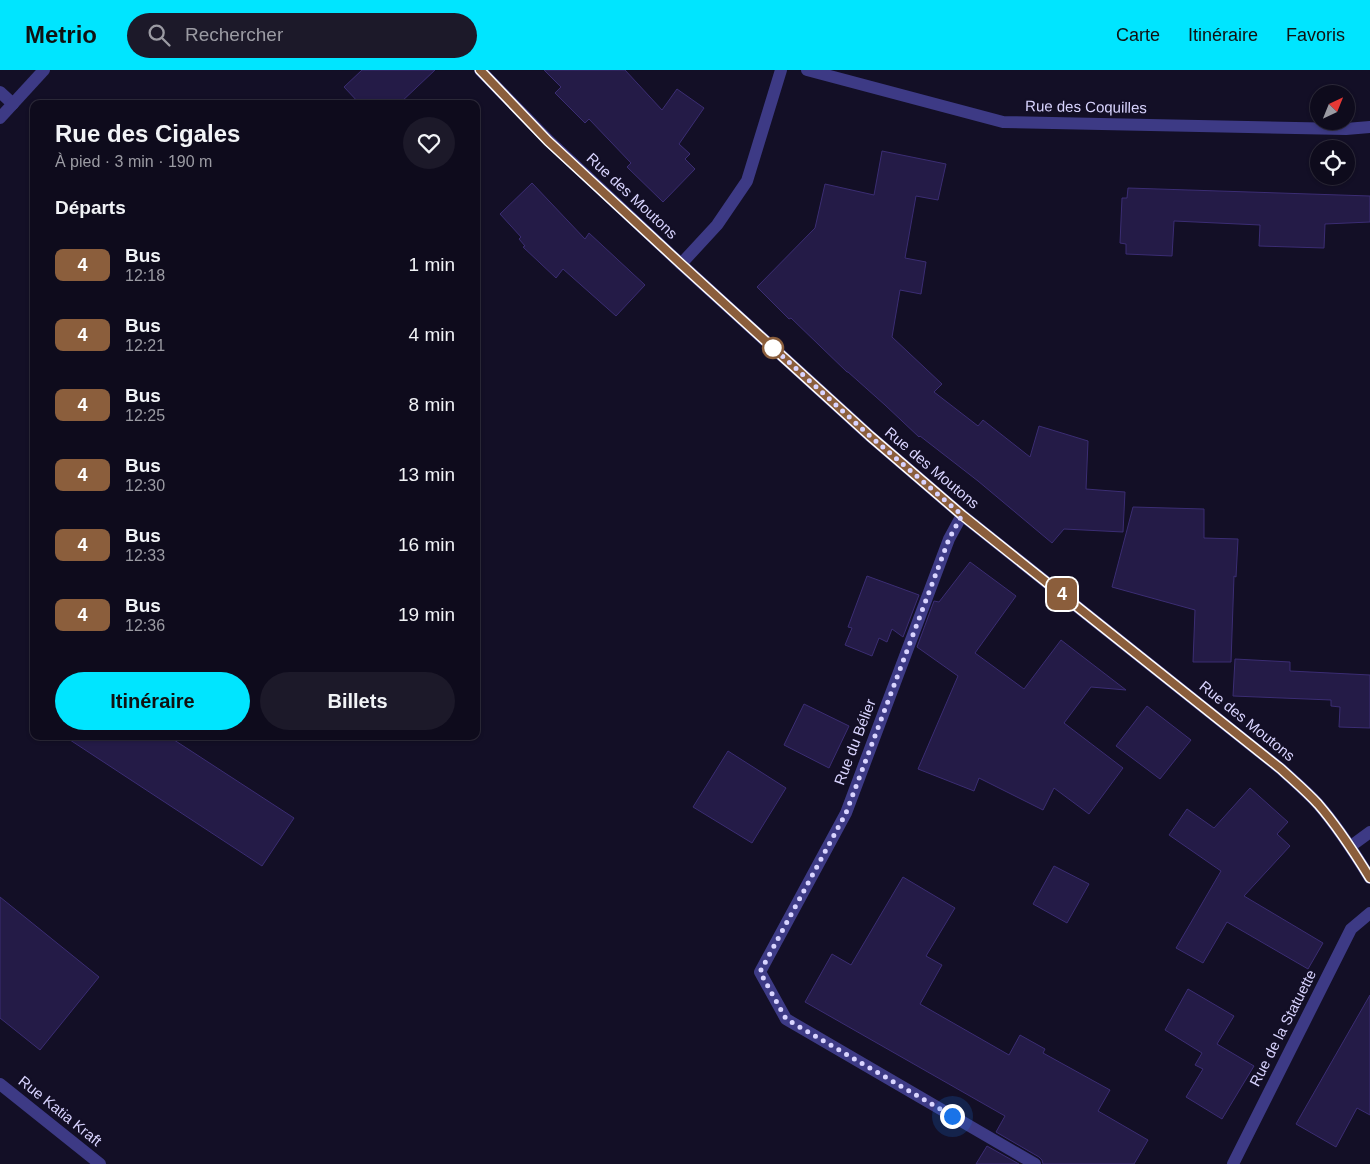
<!DOCTYPE html>
<html lang="fr">
<head>
<meta charset="utf-8">
<style>
	body { margin:0; font-family:Helvetica,sans-serif; background:#1c1929; color:#f1f3f6; height:100vh; display:flex; flex-direction:column; font-size:19px; white-space:nowrap }
	* { box-sizing:border-box; margin:0 }
	p { font-size:16px; color:#9b9ba3 }
	.icon { flex:none; width:28px; height:28px; fill:none; stroke:currentColor; stroke-width:2; stroke-linecap:round; stroke-linejoin:round }
	.map { position:relative; flex:1; overflow:hidden }
	.drawer { position:absolute; left:30px; top:30px; width:450px; height:640px; display:flex; flex-direction:column; background:#0e0b1c; border-radius:10px; box-shadow:0 1px 4px #0004,0 0 0 1px #2e2b3b }
	.drawer>* { flex:none }
	.badge { padding:0 10px; border-radius:8px; font-size:18px; line-height:32px }
	.needle { width:32px; rotate:43deg }
	.tools { position:absolute; left:1310px; top:15px; display:grid; gap:10px }
	.tools a { display:grid; place-items:center; width:45px; height:45px; border-radius:50%; background:#0e0b1c; box-shadow:0 1px 4px #0004,0 0 0 1px #2e2b3b; font-size:25px }
	.you { position:absolute; width:25px; height:25px; margin:-12px; border:4px solid #fff; border-radius:50%; background:#1a73e8; box-shadow:0 0 0 8px #1a73e833 }
	.map>.badge { position:absolute; translate:-50% -50%; box-shadow:0 0 0 2px #fff }
	h2 { padding:0 25px; font-size:19px; line-height:45px }
	.round { display:grid; place-items:center; flex:none; width:52px; height:52px; border-radius:26px; background:#1c1929 }
	.overview { display:flex; align-items:center; justify-content:space-between; height:85px; padding:0 25px }
	h1 { font-size:24px; font-weight:600; line-height:38px }
	.cta { display:flex; gap:10px; margin-top:auto; padding:10px 25px }
	.cta a { flex:1; height:58px; border-radius:30px; background:#00e5ff; color:#111; font-size:20px; font-weight:600; line-height:58px; text-align:center }
	.cta a+a { background:#1c1929; color:#f1f3f6 }
	ul { padding:0; list-style:none }
	li { display:flex; align-items:center; gap:15px; height:70px; padding:0 25px }
	li div { flex:1 }
	li b { display:block; font-size:19px }
	li em { font-style:normal }
	li .badge { min-width:55px; font-weight:700; text-align:center }
	header { display:flex; align-items:center; gap:30px; box-sizing:border-box; height:70px; padding:0 25px; background:#00e5ff; color:#111 }
	header strong { font-size:24px }
	nav { display:flex; gap:28px; margin-inline-start:auto; font-size:18px }
	.search { width:350px; height:45px; background:#1c1929; display:flex; align-items:center; gap:12px; box-sizing:border-box; padding:0 18px; border-radius:28px; color:#9b9ba3; font-size:19px }
	.map>svg:first-child { display:block }
	.building { fill:#241b47; stroke:#3b2d73 }
	.lines { fill:none; stroke-linecap:round; stroke-linejoin:round }
	.minor { stroke:#3d3a85; stroke-width:12 }
	.line-casing { stroke:#fff; stroke-width:11 }
	.line { stroke:#8b5e3c; stroke-width:8 }
	.walk { stroke:#d9d4ff; stroke-width:5; stroke-dasharray:0 9 }
	.stop-dot { fill:#fff; stroke:#8b5e3c; stroke-width:2.5 }
	.labels { text-anchor:middle; stroke-width:4; stroke-linejoin:round; paint-order:stroke }
	.street-label { font-size:15px; fill:#d9d4ff; stroke:#130f26 }
</style>
</head>
<body>
<header>
<strong>Metrio</strong>
<div class="search"><svg class="icon" aria-label="search" viewBox="0 0 24 24"><circle cx="10" cy="10" r="6"/><path d="M15 15l6 6"/></svg>Rechercher</div>
<nav><a>Carte</a><a>Itinéraire</a><a>Favoris</a></nav>
</header>
<div class="map">
<svg width="1370" height="1094" viewBox="0 0 1370 1094">
	<rect width="100%" height="100%" fill="#130f26"/>
	<g class="building">
		<path d="M362,0h73l-36,34h-39l-16,-17z"/>
		<path d="M544,0h81l37,40 15,-21 27,19 -25,36 11,10 -5,5 10,10 -32,33 -36,-35 4,-4 -42,-44 -4,4 -30,-30 6,-6z"/>
		<path d="M882,81l64,13 -8,36 -22,-4 -11,62 21,4 -5,32 -21,-4 -8,47 50,47 -8,8 44,34 5,-6 47,37 9,-31 49,15 -2,48 39,3 -2,40 -59,-3 -12,14 -74,-62 -58,-45 -1,1 -34,-32 -37,-33h-1l-56,-54 -2,1 -32,-32 58,-59 10,-44 49,11z"/>
		<path d="M532,113l53,56 4,-6 56,52 -29,31 -53,-47 -7,9 -33,-31 2,-1 -6,-7 2,-2 -21,-23z"/>
		<path d="M1128,118l242,8v26l-45,2 -1,24 -65,-2 1,-21 -86,-4 -2,35 -46,-2v-10l-6,-1 2,-45h5z"/>
		<path d="M1133,437l71,2v29l34,1 -2,38 -2,-1 -3,86h-38l2,-52 -83,-23z"/>
		<path d="M970,492l46,34 -41,57 49,36 37,-49 65,50 -35,-3 -27,36 59,45 -34,46 -35,-26 -11,22 -64,-32 -5,13 -56,-22 40,-93 -41,-29 17,-46 5,1z"/>
		<path d="M867,506l52,19 -16,42 -11,-8 -5,13 -8,-4 -7,18 -27,-11 7,-17 -4,-1z"/>
		<path d="M1235,589l55,3v9l80,4v53l-31,-1 1,-20 -9,-1v-6l-98,-4z"/>
		<path d="M804,634l45,22 -20,42 -45,-23z"/>
		<path d="M1147,636l44,34 -31,39 -44,-33z"/>
		<path d="M64,666h104l126,82 -32,48z"/>
		<path d="M728,681l58,37 -34,55 -59,-36z"/>
		<path d="M1250,718l38,34 -11,12 13,12 -46,50 79,47 -15,26 -81,-47 -24,41 -27,-15 45,-77 -52,-36 18,-26 27,19z"/>
		<path d="M1054,796l35,18 -22,39 -34,-19z"/>
		<path d="M903,807l52,31 -29,48 16,9 -22,39 89,51 11,-20 25,14 -2,4 67,37 -12,21 50,29 -14,24h-91l-1,-4 -3,-3 -43,-25 9,-16 -200,-114 27,-48 19,11z"/>
		<path d="M0,827l99,80 -59,73 -40,-32z"/>
		<path d="M1188,919l46,27 -17,28 37,22 -32,53 -36,-22 17,-28 -8,-4 7,-12 -37,-23z"/>
		<path d="M1370,925v120l-13,-7 -21,39 -40,-23z"/>
		<path d="M987,1076l32,18h-43z"/>
	</g>
	<g class="lines">
		<g class="minor">
			<path d="M480,0l69,71 132,123 189,172 92,79 319,254c13,12 26,23 37,35 20,23 36,48 52,74"/>
			<path d="M807,0l196,52 343,7 24,-2"/>
			<path d="M0,22l13,12"/>
			<path d="M0,48l44,-48"/>
			<path d="M681,194l36,-39 30,-44 34,-111"/>
			<path d="M962,445l-13,24 -103,274 -86,159 26,47 249,145"/>
			<path d="M1351,776l19,-14"/>
			<path d="M0,1014l100,80"/>
			<path d="M1233,1094l118,-235 19,-16"/>
		</g>
	</g>
	<g class="lines">
		<defs>
			<path id="line" d="M480,0l68,71 133,123 189,172 92,79 319,254c13,12 26,23 37,35 20,23 36,48 52,74"/>
		</defs>
		<use href="#line" class="line-casing"/>
		<use href="#line" class="line"/>
		<path class="walk" d="M773,278l-5,-5 102,93 92,79 -13,24 -103,274 -86,159 26,47 166,97"/>
	</g>
	<circle class="stop-dot" cx="773" cy="278" r="10"/>
	<g class="labels">
		<g class="street-label">
			<text transform="translate(1086 37) rotate(1)" y="5">Rue des Coquilles</text>
			<text transform="translate(632 126) rotate(43)" y="5">Rue des Moutons</text>
			<text transform="translate(932 398) rotate(40)" y="5">Rue des Moutons</text>
			<text transform="translate(1247 651) rotate(39)" y="5">Rue des Moutons</text>
			<text transform="translate(855 672) rotate(-69)" y="5">Rue du Bélier</text>
			<text transform="translate(1283 958) rotate(-63)" y="5">Rue de la Statuette</text>
			<text transform="translate(60 1041) rotate(39)" y="5">Rue Katia Kraft</text>
		</g>
	</g>
</svg>
<div class="tools">
<a><svg class="needle" viewBox="-14 -14 28 28"><path d="M0-13l5 13h-10z" fill="#e53935"/><path d="M0 13l5-13h-10z" fill="#9b9ba3"/></svg></a>
<a><svg class="icon" aria-label="locate" viewBox="0 0 24 24"><circle cx="12" cy="12" r="6"/><path d="M12 2v4M12 18v4M2 12h4M18 12h4"/></svg></a>
</div>
<div class="you" style="left:952px;top:1046px"></div>
<b class="badge" style="left:1062px;top:524px;background:#8b5e3c;color:#fff">4</b>
<section class="drawer">
<div class="overview"><div><h1>Rue des Cigales</h1><p>À pied · 3 min · 190 m</p></div><a class="round"><svg class="icon" aria-label="heart" viewBox="0 0 24 24"><path d="M12 20l-8-8c-3-5 5-10 8-4 3-6 11-1 8 4z"/></svg></a></div>
<h2>Départs</h2>
<ul>
<li><span class="badge" style="background:#8b5e3c;color:#fff">4</span><div><b>Bus</b><p>12:18</p></div><em>1 min</em></li>
<li><span class="badge" style="background:#8b5e3c;color:#fff">4</span><div><b>Bus</b><p>12:21</p></div><em>4 min</em></li>
<li><span class="badge" style="background:#8b5e3c;color:#fff">4</span><div><b>Bus</b><p>12:25</p></div><em>8 min</em></li>
<li><span class="badge" style="background:#8b5e3c;color:#fff">4</span><div><b>Bus</b><p>12:30</p></div><em>13 min</em></li>
<li><span class="badge" style="background:#8b5e3c;color:#fff">4</span><div><b>Bus</b><p>12:33</p></div><em>16 min</em></li>
<li><span class="badge" style="background:#8b5e3c;color:#fff">4</span><div><b>Bus</b><p>12:36</p></div><em>19 min</em></li>
</ul>
<div class="cta"><a>Itinéraire</a><a>Billets</a></div>
</section>
</div>
</body>
</html>
